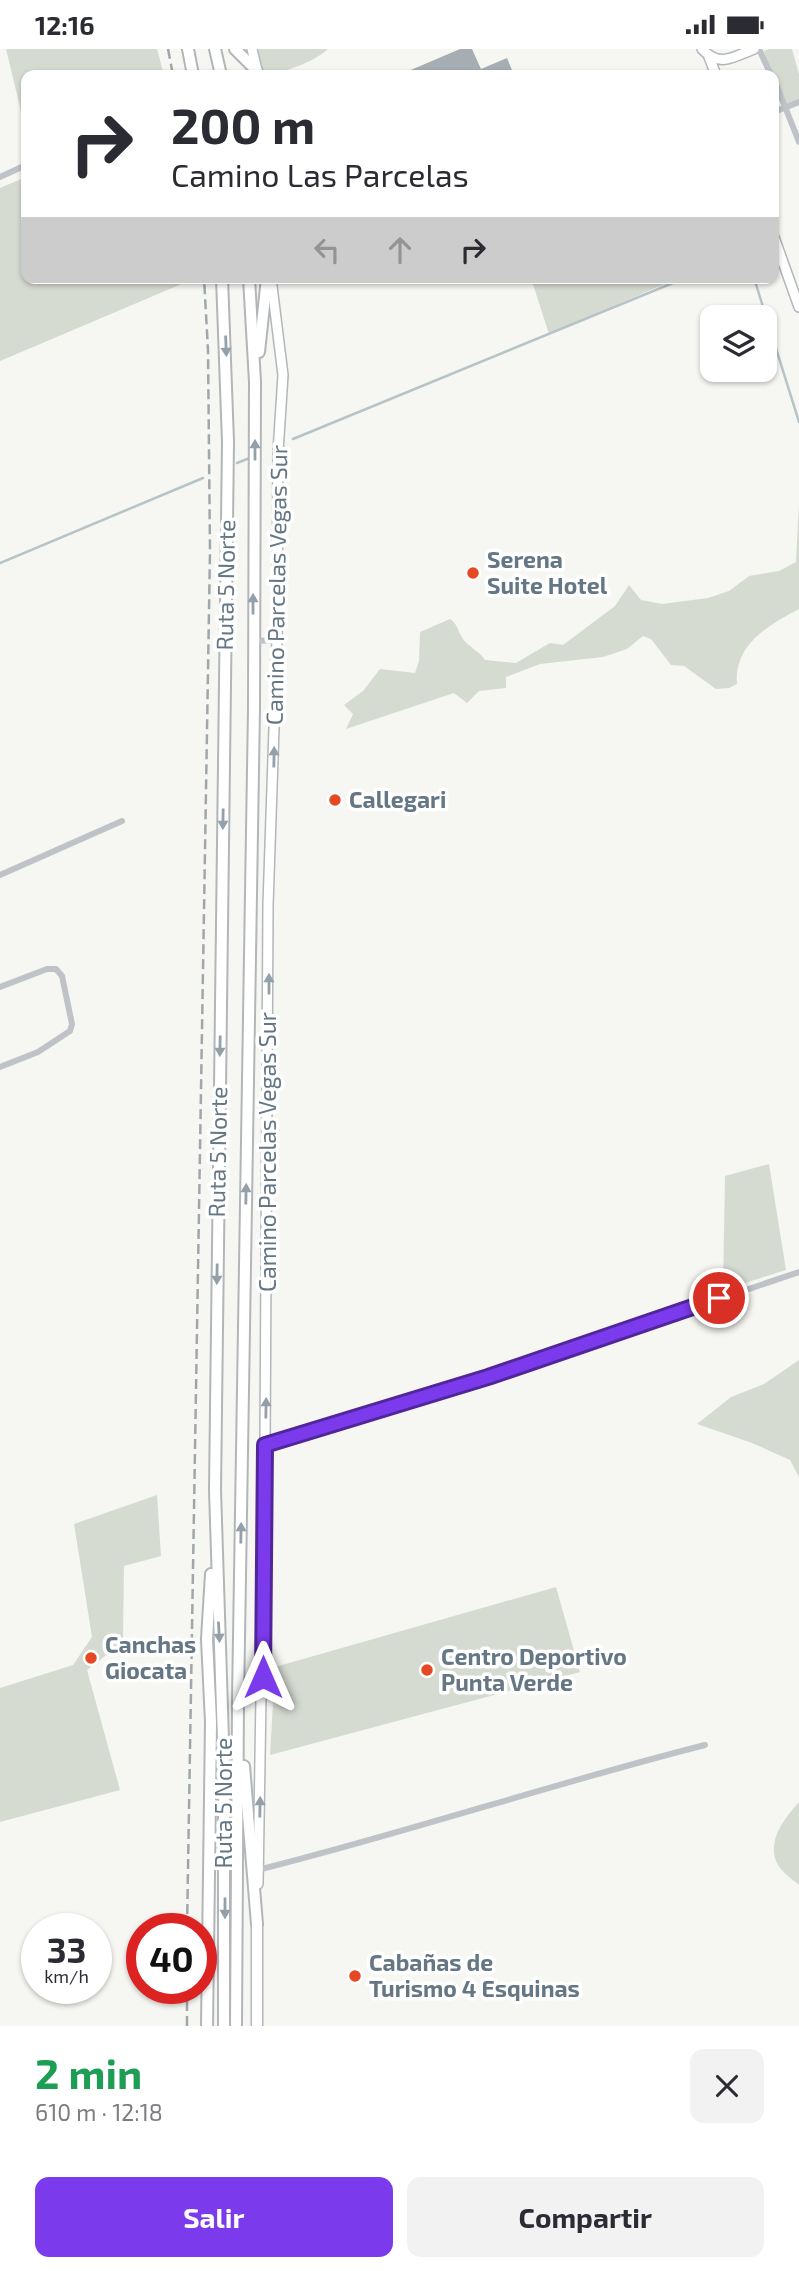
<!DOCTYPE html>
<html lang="es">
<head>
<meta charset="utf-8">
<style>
  :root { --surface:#fff; --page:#f2f2f3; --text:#2b2b33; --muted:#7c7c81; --accent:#7c3aed }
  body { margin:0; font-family:"Exo 2",sans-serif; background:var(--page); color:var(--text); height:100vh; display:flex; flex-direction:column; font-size:26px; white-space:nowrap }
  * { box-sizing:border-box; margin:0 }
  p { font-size:23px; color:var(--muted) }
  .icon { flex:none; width:38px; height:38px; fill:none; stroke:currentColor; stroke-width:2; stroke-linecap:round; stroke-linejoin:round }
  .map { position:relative; height:1977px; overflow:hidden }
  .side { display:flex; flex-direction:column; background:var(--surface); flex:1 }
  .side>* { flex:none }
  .top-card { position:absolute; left:21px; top:21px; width:758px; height:214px; border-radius:14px; box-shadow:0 2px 5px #0004; background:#fff; color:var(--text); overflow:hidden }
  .fabs { position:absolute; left:700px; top:256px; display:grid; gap:14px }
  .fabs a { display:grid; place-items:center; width:77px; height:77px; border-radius:14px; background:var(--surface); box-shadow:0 2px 5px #0004; font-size:35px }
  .speed { position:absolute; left:21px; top:1864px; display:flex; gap:14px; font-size:35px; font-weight:700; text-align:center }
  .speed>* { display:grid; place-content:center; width:91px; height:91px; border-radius:50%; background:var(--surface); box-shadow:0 2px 5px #0004; line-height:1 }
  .speed small { font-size:18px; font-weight:400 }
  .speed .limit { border:10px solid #d22; background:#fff; color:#111 }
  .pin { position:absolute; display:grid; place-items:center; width:60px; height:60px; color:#fff; margin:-30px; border:4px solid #fff; border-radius:50%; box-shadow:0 2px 7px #0007 }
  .me { position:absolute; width:77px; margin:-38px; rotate:0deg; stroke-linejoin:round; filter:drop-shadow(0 0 5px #0008) }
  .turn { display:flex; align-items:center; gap:24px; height:147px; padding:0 35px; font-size:32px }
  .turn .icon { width:91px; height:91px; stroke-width:2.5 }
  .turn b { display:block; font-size:49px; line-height:60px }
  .lanes { display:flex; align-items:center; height:66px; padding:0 35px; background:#0003; justify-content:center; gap:35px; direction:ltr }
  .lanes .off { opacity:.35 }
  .round { display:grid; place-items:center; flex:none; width:74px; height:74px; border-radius:14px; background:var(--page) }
  .head { display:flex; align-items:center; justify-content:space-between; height:119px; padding:0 35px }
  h1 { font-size:42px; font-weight:700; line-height:52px; color:#1e9e55 }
  .cta { display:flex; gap:14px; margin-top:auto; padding:14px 35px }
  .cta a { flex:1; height:80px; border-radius:14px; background:var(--accent); color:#fff; font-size:28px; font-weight:700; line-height:80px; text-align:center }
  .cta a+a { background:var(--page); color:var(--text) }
  .status { display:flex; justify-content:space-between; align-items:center; height:49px; padding:0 35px; background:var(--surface); direction:ltr }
  .status svg { height:19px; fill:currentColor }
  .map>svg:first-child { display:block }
</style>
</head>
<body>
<div class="status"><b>12:16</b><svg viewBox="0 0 49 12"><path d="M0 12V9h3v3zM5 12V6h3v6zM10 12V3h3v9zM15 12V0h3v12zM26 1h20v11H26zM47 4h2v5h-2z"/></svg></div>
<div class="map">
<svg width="799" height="1977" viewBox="0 0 799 1977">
  <rect width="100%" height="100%" fill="#f6f6f2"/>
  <g fill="#d6dbd2">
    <polygon points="6,0 157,0 164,26 26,26 26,83"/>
    <path d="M258,0H328C313,14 284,23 264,26Z"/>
    <path d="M769,0H792L799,25V52L790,56L786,54C780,35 769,21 764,2Z"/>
    <polygon points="26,128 26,229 191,231 0,312 0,139"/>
    <polygon points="531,229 678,229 549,285"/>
    <path d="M799,454V560C769,576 734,595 737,635L729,639L716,640L684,617L671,616L651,590L643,587L627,600L603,608L540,615L506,628V639L479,642L467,654L454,644L346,680L353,665L344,656L363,642L380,620L415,624L419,612L420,583L450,570C458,575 458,583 463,590C469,598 479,602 485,611L516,614L550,594L563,596L615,557L629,536L641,551L662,555L708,549L729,542L749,527L779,522L796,513Z"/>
    <polygon points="769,1115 786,1221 723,1241 725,1127"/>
    <polygon points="799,1311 799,1428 790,1411 752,1394 697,1375 731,1348 764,1335"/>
    <polygon points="157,1446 161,1507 124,1517 123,1593 87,1621 120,1741 0,1773 0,1639 73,1616 92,1588 74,1475"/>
    <polygon points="556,1538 580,1623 270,1706 275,1618"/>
    <path d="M799,1753V1836C792,1830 779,1821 776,1812C768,1789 785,1769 799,1753Z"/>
  </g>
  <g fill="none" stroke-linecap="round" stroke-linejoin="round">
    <g stroke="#b6c3c7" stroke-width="2.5">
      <polyline points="754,229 799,373"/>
      <polyline points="293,390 685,229"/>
      <polyline points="237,414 250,409"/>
      <polyline points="0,514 203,429"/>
    </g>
  </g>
  <polygon fill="#a6aeb4" points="460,0 472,0 481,20 507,9 514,26 399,26"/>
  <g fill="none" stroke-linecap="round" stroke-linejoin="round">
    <g stroke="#b1b7bb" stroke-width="12">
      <g id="secondary">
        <polyline points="252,0 257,21"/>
        <path d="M702,0C720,19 733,8 754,0"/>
        <polyline points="709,8 716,26"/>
        <polyline points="774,188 799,258"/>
        <polyline points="258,1835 265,1397 268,856 277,591 278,403 283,326 271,229"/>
      </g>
    </g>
    <g stroke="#b2b7bb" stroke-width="13">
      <polyline id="primary" points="257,1977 257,1875"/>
    </g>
    <g stroke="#b2b6b9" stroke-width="14">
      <g id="highway">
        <polyline points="188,0 193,26"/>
        <polyline points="215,0 221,26"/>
        <polyline points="235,0 257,22"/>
        <polyline points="222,229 228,393 215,1441 224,1722 224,1977"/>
        <polyline points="259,303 267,229"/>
        <polyline points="244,1717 257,1875"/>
        <polyline points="207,1977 211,1673 207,1590 211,1525"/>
        <polyline points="236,1977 238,1651 254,659 255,333 249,229"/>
      </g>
    </g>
    <g stroke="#bfc3c7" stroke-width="6">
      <polyline points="759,0 771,26"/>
      <polyline points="774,30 799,93"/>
      <polyline points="774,63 799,53"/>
      <polyline points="0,128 26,116"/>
      <polyline points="253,592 277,591"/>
      <polyline points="0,826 122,772"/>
      <polyline points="0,938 47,920 56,920 62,927 72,975 70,982 38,1003 0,1018"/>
      <polyline points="265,1397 488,1328 799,1223"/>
      <path d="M258,1821C409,1783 555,1734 705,1696"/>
    </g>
    <use href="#secondary" stroke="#fff" stroke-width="9"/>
    <use href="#primary" stroke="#fff" stroke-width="10"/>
    <use href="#highway" stroke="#fff" stroke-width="10"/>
    <g stroke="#a0a7ac" stroke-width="2.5" stroke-dasharray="10 5" stroke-linecap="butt">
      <polyline points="168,0 173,26"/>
      <polyline points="187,1880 210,502 208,301 204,229"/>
      <polyline points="187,1977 187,1939"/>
    </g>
  </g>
  <defs><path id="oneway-solid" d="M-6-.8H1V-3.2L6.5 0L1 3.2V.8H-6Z" transform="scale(1.75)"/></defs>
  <g fill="#93a0a9">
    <use href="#oneway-solid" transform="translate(226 297) rotate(88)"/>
    <use href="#oneway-solid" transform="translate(255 401) rotate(-90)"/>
    <use href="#oneway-solid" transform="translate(253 555) rotate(-90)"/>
    <use href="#oneway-solid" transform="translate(274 708) rotate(-89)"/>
    <use href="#oneway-solid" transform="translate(223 770) rotate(91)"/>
    <use href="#oneway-solid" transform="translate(269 935) rotate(-90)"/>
    <use href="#oneway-solid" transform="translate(220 997) rotate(91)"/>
    <use href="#oneway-solid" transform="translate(246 1145) rotate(-89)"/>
    <use href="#oneway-solid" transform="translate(217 1225) rotate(91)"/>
    <use href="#oneway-solid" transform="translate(266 1359) rotate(-89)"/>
    <use href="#oneway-solid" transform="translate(241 1484) rotate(-89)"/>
    <use href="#oneway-solid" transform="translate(219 1583) rotate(87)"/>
    <use href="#oneway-solid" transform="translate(260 1758) rotate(-89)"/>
    <use href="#oneway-solid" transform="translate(225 1859) rotate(90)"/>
  </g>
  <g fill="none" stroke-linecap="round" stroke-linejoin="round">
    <g stroke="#51269a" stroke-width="18">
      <polyline id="route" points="263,1628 265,1396 488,1328 719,1249"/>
    </g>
    <use href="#route" stroke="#7c3aed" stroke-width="12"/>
  </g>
  <g fill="#e54823" stroke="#fff" stroke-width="2.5">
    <circle cx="473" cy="524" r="7"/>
    <circle cx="335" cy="751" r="7"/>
    <circle cx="91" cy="1609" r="7"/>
    <circle cx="427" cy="1621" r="7"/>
    <circle cx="355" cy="1927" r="7"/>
  </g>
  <g text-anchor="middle" stroke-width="7" stroke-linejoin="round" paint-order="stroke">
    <g font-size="23" font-weight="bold" fill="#657784" stroke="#fff" text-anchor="start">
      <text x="487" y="519">Serena<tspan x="487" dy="26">Suite Hotel</tspan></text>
      <text x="349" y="759">Callegari</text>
      <text x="105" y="1604">Canchas<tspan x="105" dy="26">Giocata</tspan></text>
      <text x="441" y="1616">Centro Deportivo<tspan x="441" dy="26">Punta Verde</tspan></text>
      <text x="369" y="1922">Cabañas de<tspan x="369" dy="26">Turismo 4 Esquinas</tspan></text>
    </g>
    <g font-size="23" fill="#657784" stroke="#fff">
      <text transform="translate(226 536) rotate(-89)" y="8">Ruta 5 Norte</text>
      <text transform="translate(277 536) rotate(-89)" y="8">Camino Parcelas Vegas Sur</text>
      <text transform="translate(218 1103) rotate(-89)" y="8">Ruta 5 Norte</text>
      <text transform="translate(268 1103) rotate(-90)" y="8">Camino Parcelas Vegas Sur</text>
      <text transform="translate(224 1754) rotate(-90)" y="8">Ruta 5 Norte</text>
    </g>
  </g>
</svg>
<div class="fabs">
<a><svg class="icon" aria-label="layers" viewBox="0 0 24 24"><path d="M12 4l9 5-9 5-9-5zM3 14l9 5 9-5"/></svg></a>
</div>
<div class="speed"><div>33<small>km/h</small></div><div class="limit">40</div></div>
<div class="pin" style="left:719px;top:1249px;background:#d93025"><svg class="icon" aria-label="arrive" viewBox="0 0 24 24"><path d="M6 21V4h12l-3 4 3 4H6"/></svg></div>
<svg class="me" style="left:263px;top:1628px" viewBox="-20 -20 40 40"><path d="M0-17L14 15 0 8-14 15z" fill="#7c3aed" stroke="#fff" stroke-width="4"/></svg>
<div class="top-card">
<div class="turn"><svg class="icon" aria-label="right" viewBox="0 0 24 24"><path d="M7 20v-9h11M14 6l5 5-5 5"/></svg><div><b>200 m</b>Camino Las Parcelas</div></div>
<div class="lanes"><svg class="icon off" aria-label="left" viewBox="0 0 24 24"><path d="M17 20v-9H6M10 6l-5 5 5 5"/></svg><svg class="icon off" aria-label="ahead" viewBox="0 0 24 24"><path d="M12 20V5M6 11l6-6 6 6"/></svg><svg class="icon" aria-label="right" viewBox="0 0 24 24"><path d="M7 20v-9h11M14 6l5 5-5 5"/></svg></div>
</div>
</div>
<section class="side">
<div class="head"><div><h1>2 min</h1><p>610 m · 12:18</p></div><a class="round"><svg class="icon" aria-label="close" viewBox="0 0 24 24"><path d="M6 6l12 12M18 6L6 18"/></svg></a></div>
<div class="cta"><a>Salir</a><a>Compartir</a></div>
</section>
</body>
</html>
